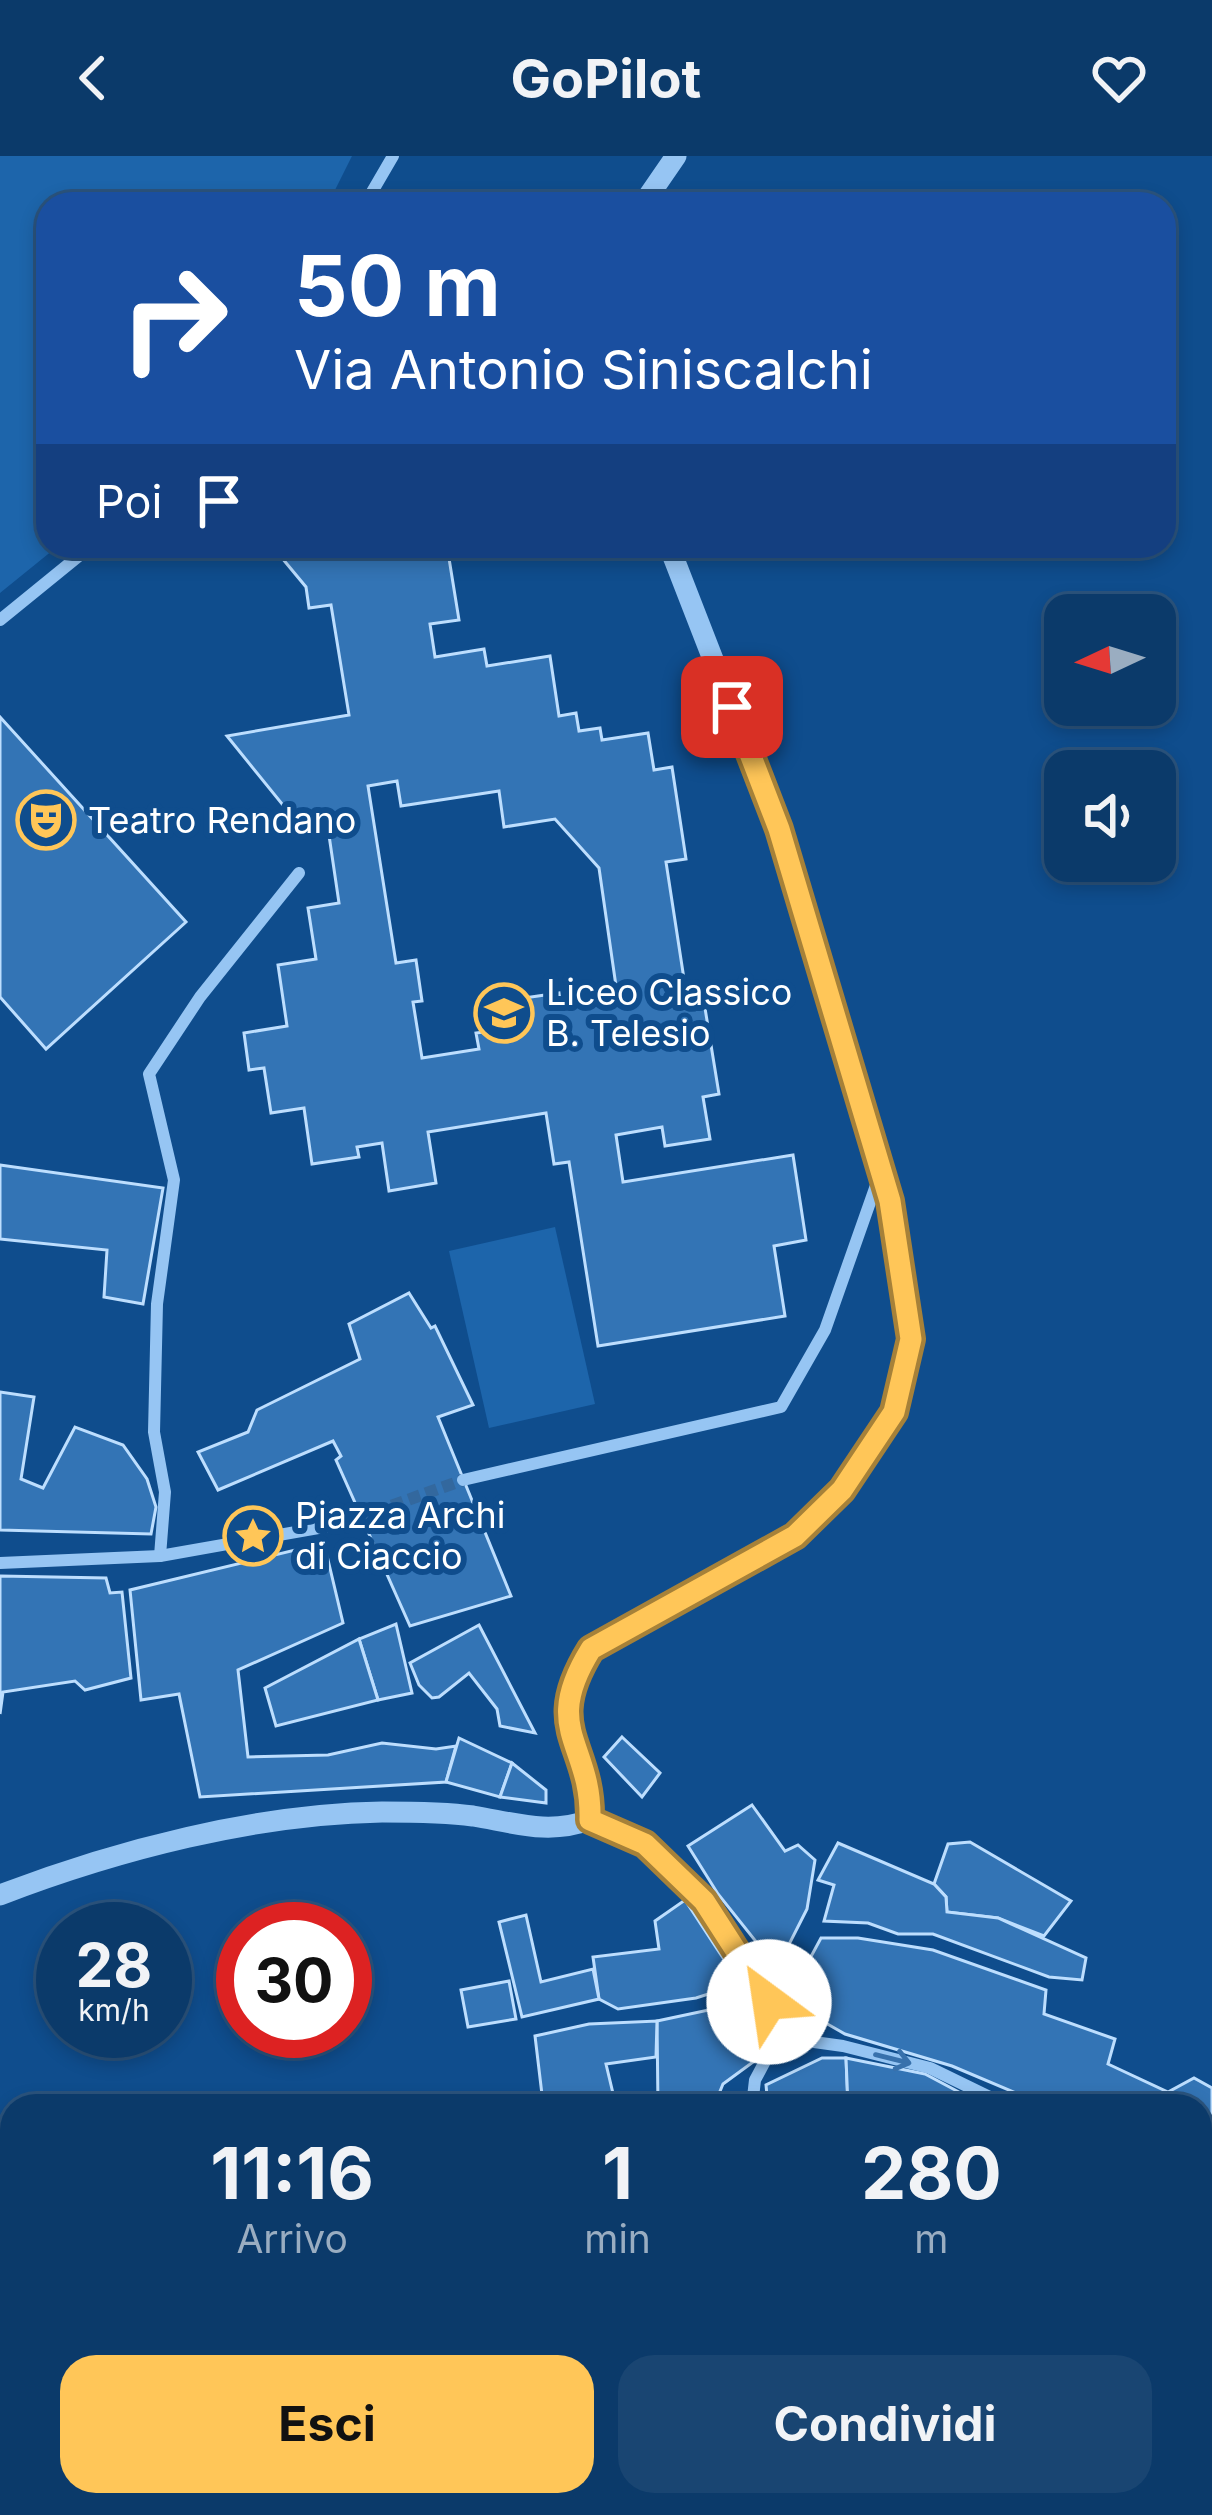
<!DOCTYPE html>
<html lang="it">
<head>
<meta charset="utf-8">
<style>
  :root { --surface:#0b3a6a; --page:#194572; --text:#f1f3f6; --muted:#9aadc1; --line:#2b547e; --accent:#ffc658 }
  body { margin:0; font-family:Inter,sans-serif; background:var(--page); color:var(--text); height:100vh; display:flex; flex-direction:column; font-size:45px; white-space:nowrap }
  * { box-sizing:border-box; margin:0 }
  p { font-size:39px; color:var(--muted) }
  .icon { flex:none; width:66px; height:66px; fill:none; stroke:currentColor; stroke-width:2; stroke-linecap:round; stroke-linejoin:round }
  .map { position:relative; flex:1; overflow:hidden }
  .sheet { position:absolute; left:0px; top:1938px; width:1212px; height:423px; display:flex; flex-direction:column; background:var(--surface); border-radius:36px 36px 0 0; box-shadow:0 6px 18px #0003,0 0 0 3px var(--line) }
  .sheet>* { flex:none }
  .banner { position:absolute; left:36px; top:36px; width:1140px; height:366px; border-radius:36px; box-shadow:0 6px 18px #0003,0 0 0 3px var(--line); background:#1a4fa0; color:#fff; overflow:hidden }
  .needle { width:78px; rotate:266deg }
  .buttons { position:absolute; left:1044px; top:438px; display:grid; gap:24px }
  .buttons a { display:grid; place-items:center; width:132px; height:132px; border-radius:24px; background:var(--surface); box-shadow:0 6px 18px #0003,0 0 0 3px var(--line); font-size:60px }
  .speed { position:absolute; left:36px; top:1746px; display:flex; gap:24px; font-size:60px; font-weight:700; text-align:center }
  .speed>* { display:grid; place-content:center; width:156px; height:156px; border-radius:50%; background:var(--surface); box-shadow:0 6px 18px #0003,0 0 0 3px var(--line); line-height:1 }
  .speed small { font-size:30px; font-weight:400 }
  .speed .limit { border:18px solid #d22; background:#fff; color:#111 }
  .pin { position:absolute; display:grid; place-items:center; width:102px; height:102px; color:#fff; margin:-51px; border-radius:24px; box-shadow:0 6px 18px #0006 }
  .me { position:absolute; width:132px; margin:-66px; rotate:329deg; stroke-linejoin:round; filter:drop-shadow(0 0 9px #0008) }
  .turn { display:flex; align-items:center; gap:42px; height:252px; padding:0 60px; font-size:54px }
  .turn .icon { width:156px; height:156px; stroke-width:2.5 }
  .turn b { display:block; font-size:84px; line-height:102px }
  .then { display:flex; align-items:center; height:114px; padding:0 60px; background:#0003; gap:24px; font-size:45px }
  .eta { display:flex; justify-content:space-evenly; align-items:center; height:204px; text-align:center }
  .eta b { font-size:72px; font-weight:700; line-height:84px }
  .action { display:flex; gap:24px; margin-top:auto; padding:24px 60px }
  .action a { flex:1; height:138px; border-radius:36px; background:var(--accent); color:#111; font-size:48px; font-weight:700; line-height:138px; text-align:center }
  .action a+a { background:var(--page); color:var(--text) }
  header { display:flex; justify-content:space-between; align-items:center; height:156px; padding:0 60px; background:var(--surface); font-size:54px; font-weight:700 }
  .map>svg:first-child { display:block }
</style>
</head>
<body>
<header><svg class="icon" aria-label="back" viewBox="0 0 24 24"><path d="M15 5l-7 7 7 7"/></svg>GoPilot<svg class="icon" aria-label="heart" viewBox="0 0 24 24"><path d="M12 20l-8-8c-3-5 5-10 8-4 3-6 11-1 8 4z"/></svg></header>
<div class="map">
<svg width="1212" height="2359" viewBox="0 0 1212 2359">
  <rect width="100%" height="100%" fill="#0f4d8d"/>
  <g fill="#1d65ab">
    <polygon points="0,0 352,0 328,48 48,48 48,390 58,390 0,437"/>
    <polygon points="555,1071 595,1248 489,1272 449,1095"/>
  </g>
  <g fill="#3374b5" stroke="#bddefe" stroke-width="3" fill-rule="evenodd">
    <path d="M272,390H447L459,464L430,468L435,501L484,493L487,510L550,500L559,560L576,557L579,575L600,572L602,584L648,577L654,614L672,611L686,703L666,706L688,849L704,846L719,938L703,941L710,983L665,990L662,971L616,979L623,1026L793,999L806,1084L774,1090L785,1160L598,1190L569,1006L554,1008L546,957L428,976L436,1027L389,1035L382,987L357,991L359,1001L312,1008L304,952L271,957L264,912L249,914L244,877L287,870L278,809L316,803L308,752L339,747L326,659L295,664L227,580L349,559L331,449L309,452L306,431ZM397,625L401,650L499,635L504,671L555,663L599,712L617,837L560,845L559,837L517,843L521,871L476,877L479,893L422,902L413,846L422,845L416,804L396,807L368,630Z"/>
    <polygon points="0,561 186,766 46,893 0,841"/>
    <polygon points="0,1009 163,1032 143,1148 104,1141 107,1094 0,1083"/>
    <polygon points="409,1137 431,1172 435,1170 473,1249 438,1261 511,1440 410,1470 336,1304 341,1300 333,1285 218,1334 198,1296 248,1276 257,1254 360,1203 349,1168"/>
    <polygon points="0,1236 34,1241 21,1323 43,1332 75,1271 123,1289 147,1323 156,1351 151,1378 0,1374"/>
    <polygon points="324,1387 343,1467 238,1514 248,1601 328,1599 382,1587 436,1593 456,1590 446,1626 200,1641 179,1538 141,1544 130,1434"/>
    <polygon points="0,1420 106,1422 110,1437 122,1436 131,1522 85,1534 75,1525 3,1536 0,1558"/>
    <polygon points="396,1468 412,1537 378,1544 359,1483"/>
    <polygon points="479,1469 535,1577 500,1570 497,1553 469,1517 439,1541 432,1542 419,1529 410,1507"/>
    <polygon points="359,1483 378,1544 276,1570 265,1532"/>
    <polygon points="622,1581 660,1617 642,1641 604,1601"/>
    <polygon points="459,1582 512,1607 500,1641 446,1626"/>
    <polygon points="512,1607 546,1634 546,1647 500,1641"/>
    <polygon points="752,1649 785,1695 798,1689 815,1704 807,1753 777,1812 718,1738 688,1690"/>
    <polygon points="970,1686 1071,1745 1044,1780 998,1762 947,1756 946,1741 934,1728 948,1688"/>
    <polygon points="838,1687 934,1728 946,1741 947,1756 998,1762 1086,1802 1082,1824 1049,1821 933,1778 898,1778 868,1767 824,1765 834,1729 818,1724"/>
    <polygon points="685,1744 740,1828 696,1842 618,1853 599,1843 593,1801 659,1793 655,1765"/>
    <polygon points="526,1759 541,1826 593,1813 599,1843 522,1861 499,1766"/>
    <polygon points="821,1782 858,1782 933,1794 1046,1834 1044,1858 1115,1883 1108,1908 1168,1936 1194,1922 1212,1932 1212,1988 1200,1991 1200,1950 1047,1950 952,1910 845,1878 787,1845"/>
    <polygon points="509,1825 516,1863 468,1871 461,1834"/>
    <polygon points="746,1846 753,1906 723,1928 714,1950 658,1950 657,1865"/>
    <polygon points="657,1865 656,1901 606,1908 616,1950 543,1947 535,1880 589,1868"/>
    <polygon points="822,1902 846,1902 848,1950 768,1950 766,1929"/>
    <polygon points="846,1902 925,1918 985,1950 848,1950"/>
    <polygon points="1200,2022 1212,2023 1212,2074 1200,2073"/>
    <polygon points="154,2349 214,2349 215,2352 211,2359 155,2359"/>
    <polygon points="684,2349 741,2349 739,2359 682,2359"/>
  </g>
  <g fill="none" stroke-linecap="round" stroke-linejoin="round">
    <polyline stroke="#33689e" stroke-width="12" stroke-dasharray="12 6" stroke-linecap="butt" points="341,1368 463,1324"/>
    <g stroke="#96c5f3" stroke-width="12">
      <polyline points="365,48 393,0"/>
      <polyline points="0,464 91,390"/>
      <polyline points="463,1324 781,1251 825,1174 880,1018"/>
      <polyline points="160,1400 165,1336 154,1276 157,1148 174,1024 149,918 200,841 299,717"/>
      <polyline points="0,1407 160,1400 341,1368"/>
      <path d="M589,1664C606,1671 625,1677 641,1686C697,1716 762,1821 778,1881"/>
      <polyline points="778,1881 843,1890 930,1912 1008,1950"/>
      <polyline points="752,1950 755,1924 778,1881"/>
      <polyline points="1200,2011 1212,2011"/>
      <polyline points="0,2308 12,2303"/>
      <polyline points="532,2349 537,2359"/>
      <polyline points="654,2359 656,2349"/>
    </g>
    <g stroke="#96c5f3" stroke-width="21">
      <polyline points="643,48 676,0"/>
      <path d="M0,1739C117,1694 256,1658 382,1656C411,1656 444,1656 473,1660C515,1667 549,1679 589,1664C592,1586 540,1575 591,1493L795,1380L842,1334L894,1256L911,1183L890,1045L779,673L669,390"/>
    </g>
  </g>
  <defs><path id="oneway-shaft" d="M-6 0H5M1.5-3L5.5 0L1.5 3" fill="none" stroke-width="1.6" stroke-linecap="round" stroke-linejoin="round" transform="scale(3)"/></defs>
  <use stroke="#3871ac" href="#oneway-shaft" transform="translate(893 1903) rotate(14)"/>
  <g fill="none" stroke-linecap="round" stroke-linejoin="round">
    <g stroke="#a68139" stroke-width="30">
      <path id="route" d="M732,551L779,673L890,1045L911,1183L894,1256L842,1334L795,1380L591,1493C540,1575 592,1586 590,1664L645,1688L704,1745L769,1846"/>
    </g>
    <use href="#route" stroke="#ffc658" stroke-width="21"/>
  </g>
  <defs>
    <g id="theatre-ring" transform="scale(3)"><circle r="9.5" fill="#0f4d8d" stroke="#ffc658" stroke-width="1.5"/><path d="M-5-5.5Q0-4 5-5.5V0Q5 5 0 6Q-5 5-5 0ZM-3.3-2.5H-1v1.5H-3.3ZM1-2.5H3.3v1.5H1ZM-2.8 1Q0 5.5 2.8 1Z" fill="#ffc658"/></g>
    <g id="school-ring" transform="scale(3)"><circle r="9.5" fill="#0f4d8d" stroke="#ffc658" stroke-width="1.5"/><path d="M0-5L7-2L0 1L-7-2ZM-4 1L0 2.5L4 1V4Q0 6-4 4Z" fill="#ffc658"/></g>
    <g id="sight-ring" transform="scale(3)"><circle r="9.5" fill="#0f4d8d" stroke="#ffc658" stroke-width="1.5"/><path d="M0-6L1.8-2.2L6-1.7L2.9 1.2L3.7 5.4L0 3.3L-3.7 5.4L-2.9 1.2L-6-1.7L-1.8-2.2Z" fill="#ffc658"/></g>
  </defs>
  <g fill-rule="evenodd">
    <use href="#theatre-ring" x="46" y="664"/>
    <use href="#school-ring" x="504" y="857"/>
    <use href="#sight-ring" x="253" y="1380"/>
  </g>
  <g text-anchor="middle" stroke-width="12" stroke-linejoin="round" paint-order="stroke">
    <g font-size="36" fill="#fff" stroke="#0f4d8d" text-anchor="start">
      <text x="88" y="677">Teatro Rendano</text>
      <text x="546" y="849">Liceo Classico<tspan x="546" dy="41">B. Telesio</tspan></text>
      <text x="295" y="1372">Piazza Archi<tspan x="295" dy="41">di Ciaccio</tspan></text>
    </g>
  </g>
</svg>
<div class="buttons">
<a><svg class="needle" viewBox="-14 -14 28 28"><path d="M0-13l5 13h-10z" fill="#e53935"/><path d="M0 13l5-13h-10z" fill="#9aadc1"/></svg></a>
<a><svg class="icon" aria-label="sound" viewBox="0 0 24 24"><path d="M4 9h4l5-4v14l-5-4H4zM17 9q2 3 0 6"/></svg></a>
</div>
<div class="speed"><div>28<small>km/h</small></div><div class="limit">30</div></div>
<div class="pin" style="left:732px;top:551px;background:#d93025"><svg class="icon" aria-label="arrive" viewBox="0 0 24 24"><path d="M6 21V4h12l-3 4 3 4H6"/></svg></div>
<svg class="me" style="left:769px;top:1846px" viewBox="-20 -20 40 40"><circle r="19" fill="#fff"/><path d="M0-13L10 11 0 6-10 11z" fill="#ffc658"/></svg>
<div class="banner">
<div class="turn"><svg class="icon" aria-label="right" viewBox="0 0 24 24"><path d="M7 20v-9h11M14 6l5 5-5 5"/></svg><div><b>50 m</b>Via Antonio Siniscalchi</div></div>
<div class="then">Poi<svg class="icon" aria-label="arrive" viewBox="0 0 24 24"><path d="M6 21V4h12l-3 4 3 4H6"/></svg></div>
</div>
<section class="sheet">
<div class="eta">
<div><b>11:16</b><p>Arrivo</p></div>
<div><b>1</b><p>min</p></div>
<div><b>280</b><p>m</p></div>
</div>
<div class="action"><a>Esci</a><a>Condividi</a></div>
</section>
</div>
</body>
</html>
